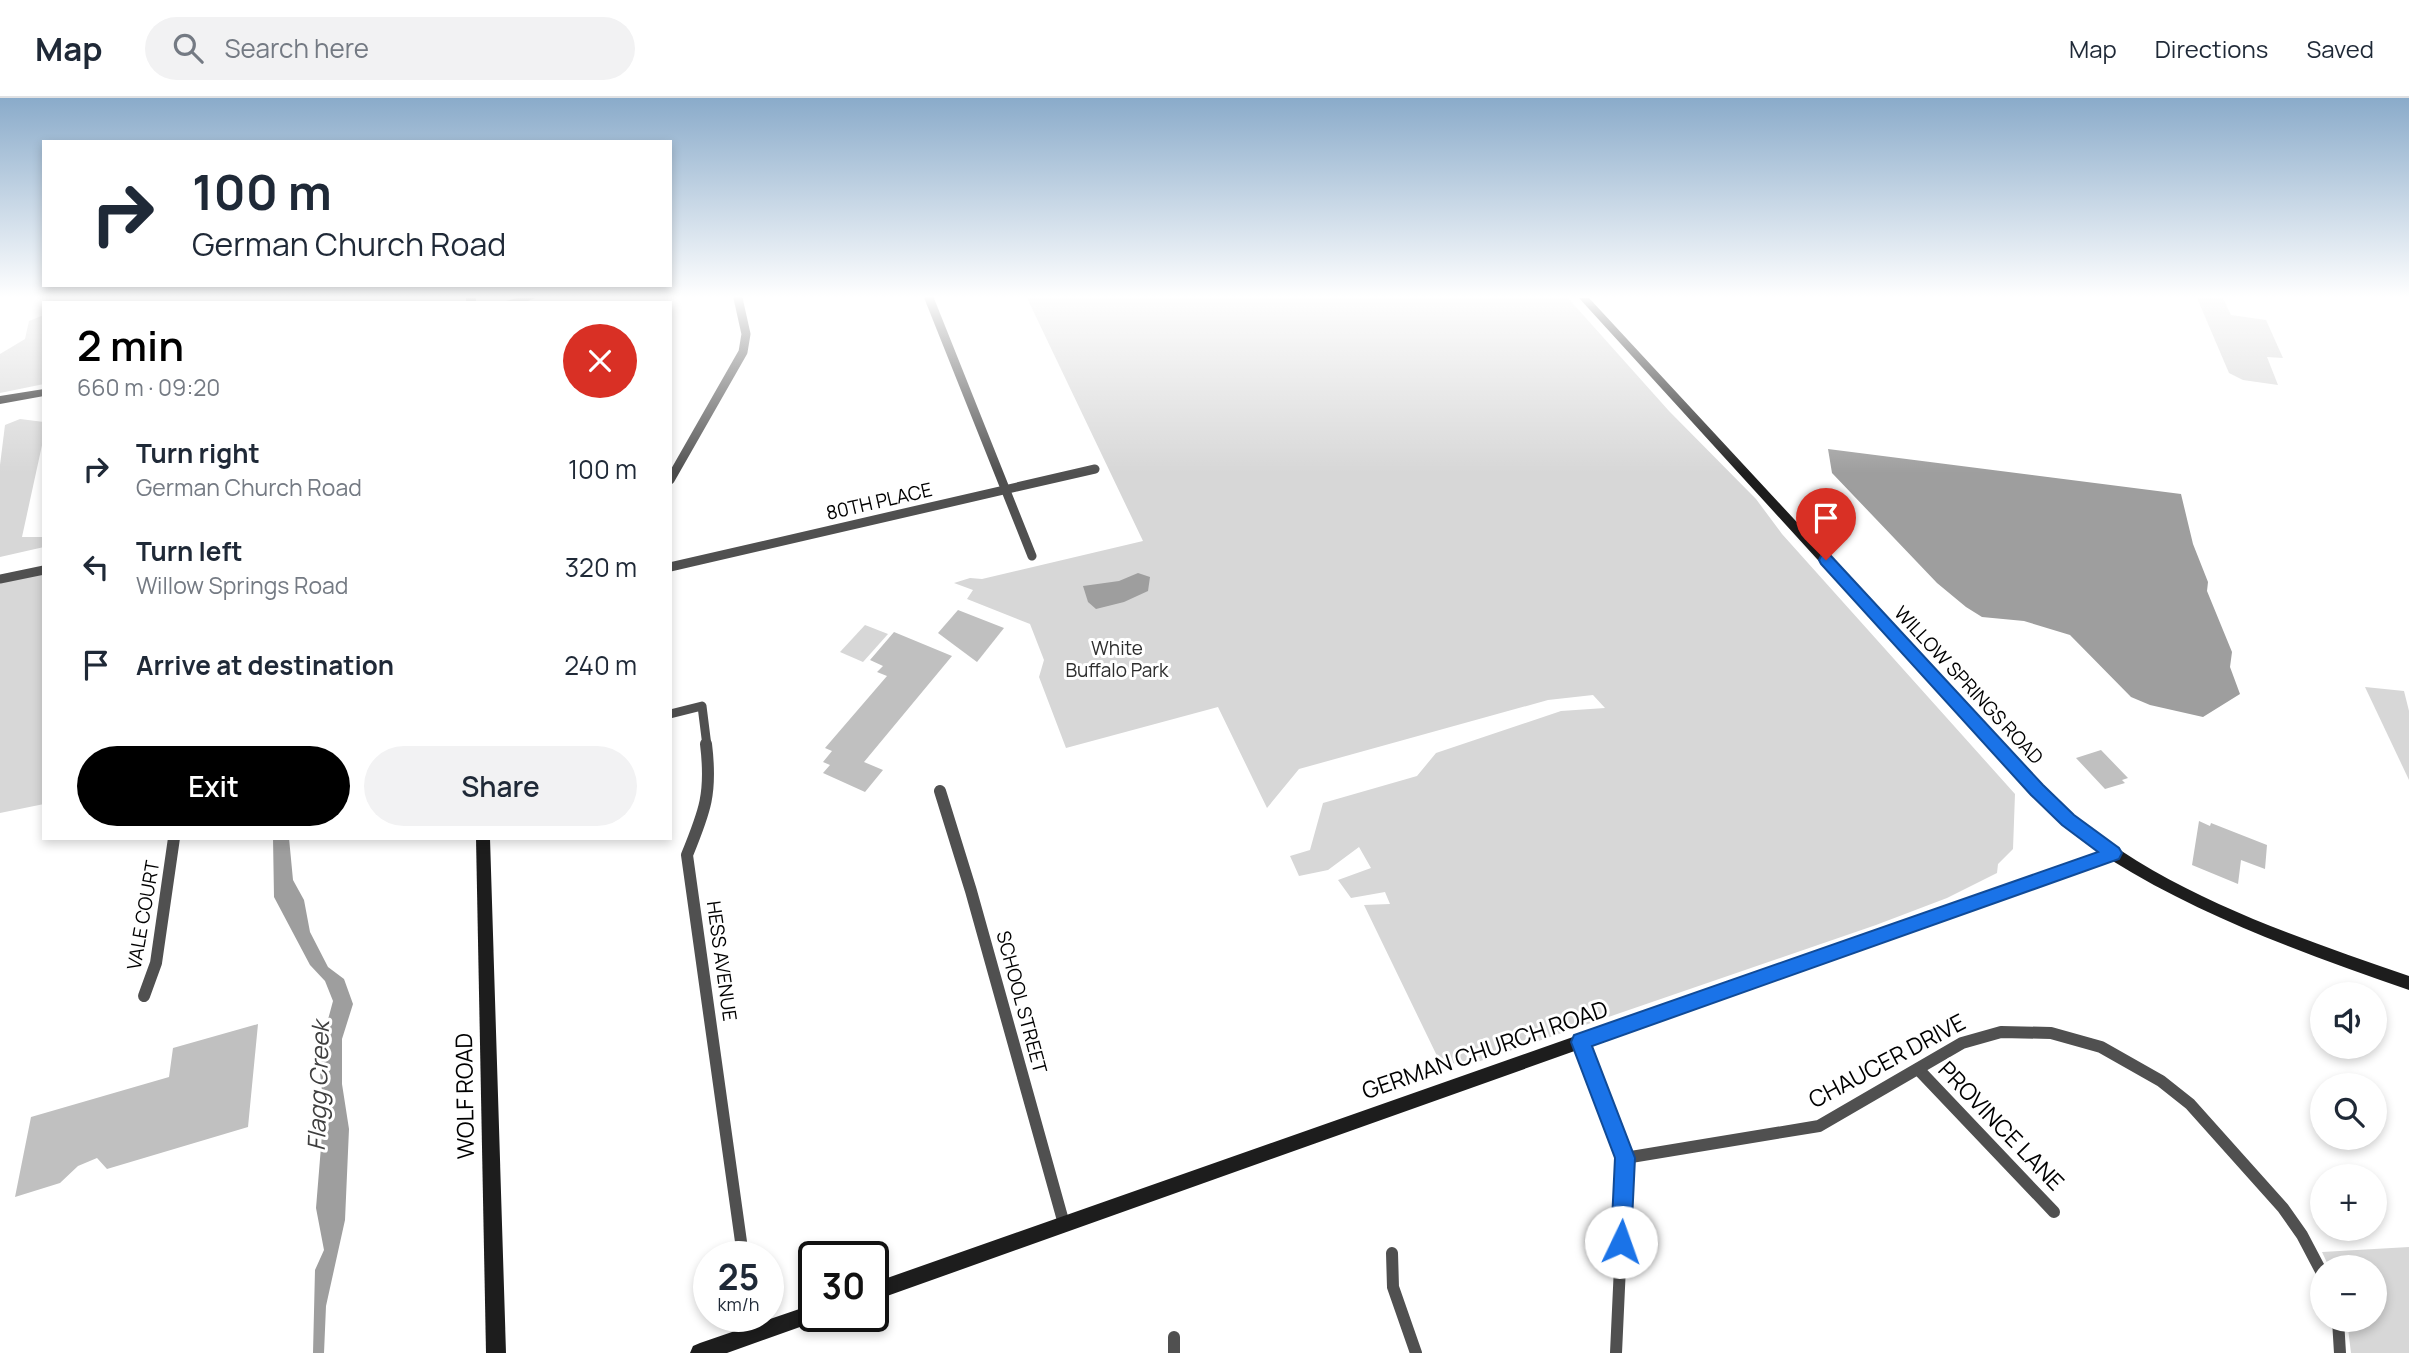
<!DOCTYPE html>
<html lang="en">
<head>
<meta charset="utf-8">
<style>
  :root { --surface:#fff; --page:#f2f2f3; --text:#1f2937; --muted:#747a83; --line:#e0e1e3; --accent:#000 }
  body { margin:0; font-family:Manrope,sans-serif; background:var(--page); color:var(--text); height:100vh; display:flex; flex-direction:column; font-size:26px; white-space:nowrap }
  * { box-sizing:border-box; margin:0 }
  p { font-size:23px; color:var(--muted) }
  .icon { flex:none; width:38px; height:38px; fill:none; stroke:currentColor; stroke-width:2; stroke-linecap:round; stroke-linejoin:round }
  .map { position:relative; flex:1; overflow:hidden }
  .drawer { position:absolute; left:42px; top:203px; width:630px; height:539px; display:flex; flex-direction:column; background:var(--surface); border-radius:0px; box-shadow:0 4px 10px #0003 }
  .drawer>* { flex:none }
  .guide { position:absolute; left:42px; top:42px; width:630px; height:147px; border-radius:0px; box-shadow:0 4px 10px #0003; background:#fff; color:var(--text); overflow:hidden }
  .fabs { position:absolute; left:2310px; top:884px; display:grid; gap:14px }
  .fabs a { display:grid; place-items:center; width:77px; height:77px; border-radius:50%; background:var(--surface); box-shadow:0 4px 10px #0003; font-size:35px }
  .speed { position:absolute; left:693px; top:1143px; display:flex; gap:14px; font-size:35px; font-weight:700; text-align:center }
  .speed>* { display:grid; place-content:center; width:91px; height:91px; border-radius:50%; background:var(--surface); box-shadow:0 4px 10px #0003; line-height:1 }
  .speed small { font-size:18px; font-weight:400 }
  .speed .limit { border:4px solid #111; border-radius:10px; background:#fff; color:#111 }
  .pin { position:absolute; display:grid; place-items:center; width:60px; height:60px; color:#fff; margin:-72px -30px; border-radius:50% 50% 50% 0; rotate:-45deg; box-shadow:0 0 7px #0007 }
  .pin .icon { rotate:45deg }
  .me { position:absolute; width:77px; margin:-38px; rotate:3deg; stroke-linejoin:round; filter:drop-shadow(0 0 5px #0008) }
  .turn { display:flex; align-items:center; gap:24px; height:147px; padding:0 35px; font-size:32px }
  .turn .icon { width:91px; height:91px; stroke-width:2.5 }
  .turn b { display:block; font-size:49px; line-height:60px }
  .round { display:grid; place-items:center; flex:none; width:74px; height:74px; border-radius:37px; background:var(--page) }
  .headline { display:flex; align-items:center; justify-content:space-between; height:119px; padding:0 35px }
  h1 { font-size:42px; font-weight:600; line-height:52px; color:var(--accent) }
  .button { display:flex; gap:14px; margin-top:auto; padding:14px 35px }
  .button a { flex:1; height:80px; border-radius:42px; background:var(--accent); color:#fff; font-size:28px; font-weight:600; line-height:80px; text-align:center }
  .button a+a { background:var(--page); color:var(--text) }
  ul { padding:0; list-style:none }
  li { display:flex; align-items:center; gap:21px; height:98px; padding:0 35px }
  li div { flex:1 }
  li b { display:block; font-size:26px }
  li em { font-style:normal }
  header { display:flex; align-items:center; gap:42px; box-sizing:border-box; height:98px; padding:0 35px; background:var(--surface); border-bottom:2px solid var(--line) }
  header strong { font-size:33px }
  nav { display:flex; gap:38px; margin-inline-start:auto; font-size:24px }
  .search { width:490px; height:63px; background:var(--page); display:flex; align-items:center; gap:18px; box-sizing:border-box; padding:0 24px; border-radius:38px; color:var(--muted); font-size:26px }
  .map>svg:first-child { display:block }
</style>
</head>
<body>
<header>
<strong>Map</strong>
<div class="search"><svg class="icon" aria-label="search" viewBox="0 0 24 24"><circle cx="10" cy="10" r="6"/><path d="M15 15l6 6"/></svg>Search here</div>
<nav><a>Map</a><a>Directions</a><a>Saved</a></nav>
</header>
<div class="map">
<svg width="2409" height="1255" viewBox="0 0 2409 1255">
  <rect width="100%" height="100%" fill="#fff"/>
  <g fill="#d7d7d7">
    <polygon points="1027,200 1568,200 1669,313 1756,401 1782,436 2015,696 2013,751 1998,766 1997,775 1947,800 1876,827 1466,968 1439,962 1364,807 1390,806 1385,794 1351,800 1338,782 1371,770 1359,749 1328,772 1299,778 1290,758 1310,752 1323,705 1417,678 1436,655 1561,613 1605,610 1593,597 1548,602 1299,671 1267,710 1218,609 1066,650 1039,579 1044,562 1030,526 967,501 973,492 954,485 970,480 982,481 1143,443"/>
    <polygon points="2197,200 2223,200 2231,217 2266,222 2283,260 2267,259 2278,287 2243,282 2229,275"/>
    <polygon points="44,217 44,286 0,295 0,256 25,241 29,223"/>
    <polygon points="20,321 44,324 44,338 22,439 44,439 44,449 0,459 0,367 5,327"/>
    <polygon points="44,476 44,706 0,715 0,485"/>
    <polygon points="865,527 888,536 863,564 840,554"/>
    <polygon points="2365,589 2404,593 2409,613 2409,682"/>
    <polygon points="2409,1149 2409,1255 2351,1255 2347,1222 2375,1222 2375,1169 2329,1169 2322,1154"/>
  </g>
  <g fill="#9e9e9e">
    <polygon points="1828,351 2181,396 2193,446 2208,484 2207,493 2232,554 2230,569 2240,596 2203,619 2150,607 2131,599 2070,537 2024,523 1982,519 1966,509 1937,485 1832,375"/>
    <polygon points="1138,475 1150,479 1148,493 1124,504 1096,511 1088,504 1083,488 1119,483"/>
    <polygon points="273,740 289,740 293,782 304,802 310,834 328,869 344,881 353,906 342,941 342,986 349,1031 345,1122 326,1208 324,1255 313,1255 315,1172 324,1152 316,1110 324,1012 320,975 326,929 333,903 325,883 310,867 274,799"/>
  </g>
  <g fill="#c0c0c0">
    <polygon points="958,512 1004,530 977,564 938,535"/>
    <polygon points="894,534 952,558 864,664 883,672 865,694 823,675 830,667 823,664 832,653 825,650 887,578 877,574 883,568 870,562"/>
    <polygon points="2101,652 2128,680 2122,682 2125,685 2105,691 2076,660"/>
    <polygon points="2199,723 2210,728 2211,725 2267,747 2265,771 2241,762 2238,786 2192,767"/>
    <polygon points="258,926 248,1029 107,1071 97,1060 78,1068 60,1085 15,1099 31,1019 169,979 173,950"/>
  </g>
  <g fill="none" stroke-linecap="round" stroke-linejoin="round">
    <g stroke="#505050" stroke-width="9">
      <polyline points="929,200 1032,458"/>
      <polyline points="670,382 743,254 746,236 738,200"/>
      <polyline points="670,469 1095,371"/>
      <polyline points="0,481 44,472"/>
      <polyline points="670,616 702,608 707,648"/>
    </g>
    <g stroke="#505050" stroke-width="12">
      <path d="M706,646C712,695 705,713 687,757L743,1158"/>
      <polyline points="940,693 971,793 1064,1126"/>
      <polyline points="144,898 156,865 174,740"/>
      <polyline points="1581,944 1625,1060 1616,1255"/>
      <polyline points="1918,971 2054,1114"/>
      <polyline points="1625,1060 1819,1028 1962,945 2001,934 2051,935 2101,949 2161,983 2190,1006 2283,1110 2302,1137 2322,1175"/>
      <polyline points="1392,1155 1393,1189 1416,1255"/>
      <polyline points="752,1218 754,1236"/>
      <polyline points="2338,1222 2340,1255"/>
      <polyline points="1174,1239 1174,1255"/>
    </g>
    <g fill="#1d1d1d" fill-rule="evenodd">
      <rect x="466" y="200" width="10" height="5"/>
      <polygon points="517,200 536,200 522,205 499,205"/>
      <path d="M1579,200H1589L2036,682C2134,786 2277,832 2409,878V892C2306,856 2204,820 2111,762L873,1203V1185L2099,754L2064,727L2033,698Z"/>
      <polygon points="44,291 44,298 0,306 0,298"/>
      <polygon points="476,740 490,740 506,1255 486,1255"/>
      <polygon points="814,1206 814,1218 822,1218 821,1222 814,1224 727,1255 690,1255 693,1248 700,1245"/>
    </g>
  </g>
  <linearGradient id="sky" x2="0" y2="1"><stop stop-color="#8aabca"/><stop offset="0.53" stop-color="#fff"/><stop offset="1" stop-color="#fff" stop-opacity="0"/></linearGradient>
  <rect width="2409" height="375" fill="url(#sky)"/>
  <polygon fill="#1a73e8" stroke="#114b97" stroke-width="2" points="1826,457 1831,458 2043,687 2074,717 2119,750 2122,755 2119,761 1592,948 1635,1060 1631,1144 1628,1151 1621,1154 1614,1151 1611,1144 1615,1060 1571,944 1574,937 2098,754 2062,727 2031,697 1821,466 1819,462 1821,458"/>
  <g text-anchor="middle" stroke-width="6" stroke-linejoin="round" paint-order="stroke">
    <g font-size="19" fill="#000" stroke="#fff">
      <text transform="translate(879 403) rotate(-13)" y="7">80TH PLACE</text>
      <text transform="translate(1969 587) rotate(47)" y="7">WILLOW SPRINGS ROAD</text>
      <text transform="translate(143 817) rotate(-80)" y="7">VALE COURT</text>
      <text transform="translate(722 863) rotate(82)" y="7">HESS AVENUE</text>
      <text transform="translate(1022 904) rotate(75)" y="7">SCHOOL STREET</text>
    </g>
    <g font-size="19" fill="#2e2e2e" stroke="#fff">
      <text x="1117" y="557">White<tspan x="1117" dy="22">Buffalo Park</tspan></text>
    </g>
    <g font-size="23" fill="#000" stroke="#fff">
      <text transform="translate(1485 952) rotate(-19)" y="8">GERMAN CHURCH ROAD</text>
      <text transform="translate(1887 963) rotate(-28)" y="8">CHAUCER DRIVE</text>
      <text transform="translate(465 998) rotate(-91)" y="8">WOLF ROAD</text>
      <text transform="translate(2001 1028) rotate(46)" y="8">PROVINCE LANE</text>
    </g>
    <g font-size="24" font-style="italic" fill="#3f3f3f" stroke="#fff">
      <text transform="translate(319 988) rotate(-88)" y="8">Flagg Creek</text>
    </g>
  </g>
</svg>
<div class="fabs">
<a><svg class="icon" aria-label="sound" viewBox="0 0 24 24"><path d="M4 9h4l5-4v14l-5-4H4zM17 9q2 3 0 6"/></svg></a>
<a><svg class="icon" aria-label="search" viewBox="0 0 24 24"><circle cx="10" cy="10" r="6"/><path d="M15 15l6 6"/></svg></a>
<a>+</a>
<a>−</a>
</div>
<div class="speed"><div>25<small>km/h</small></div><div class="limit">30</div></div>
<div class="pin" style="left:1826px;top:462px;background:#d93025"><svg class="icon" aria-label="arrive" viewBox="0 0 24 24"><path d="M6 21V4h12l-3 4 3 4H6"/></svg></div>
<svg class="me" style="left:1621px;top:1144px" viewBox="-20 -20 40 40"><circle r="19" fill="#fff"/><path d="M0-13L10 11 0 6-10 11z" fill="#1a73e8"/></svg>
<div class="guide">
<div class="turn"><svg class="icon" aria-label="right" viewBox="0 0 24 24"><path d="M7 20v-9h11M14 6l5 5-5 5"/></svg><div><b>100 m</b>German Church Road</div></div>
</div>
<section class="drawer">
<div class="headline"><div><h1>2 min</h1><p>660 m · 09:20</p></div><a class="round" style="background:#d93025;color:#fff"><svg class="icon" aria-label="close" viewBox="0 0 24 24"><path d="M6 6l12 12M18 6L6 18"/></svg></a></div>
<ul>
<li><svg class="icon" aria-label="right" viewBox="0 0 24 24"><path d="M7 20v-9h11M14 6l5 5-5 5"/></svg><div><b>Turn right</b><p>German Church Road</p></div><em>100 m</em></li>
<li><svg class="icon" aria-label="left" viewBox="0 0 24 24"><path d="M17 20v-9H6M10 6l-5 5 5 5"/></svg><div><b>Turn left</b><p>Willow Springs Road</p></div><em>320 m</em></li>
<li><svg class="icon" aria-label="arrive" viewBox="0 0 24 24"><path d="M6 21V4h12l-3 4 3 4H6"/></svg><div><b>Arrive at destination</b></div><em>240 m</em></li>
</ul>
<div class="button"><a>Exit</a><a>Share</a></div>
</section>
</div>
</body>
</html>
